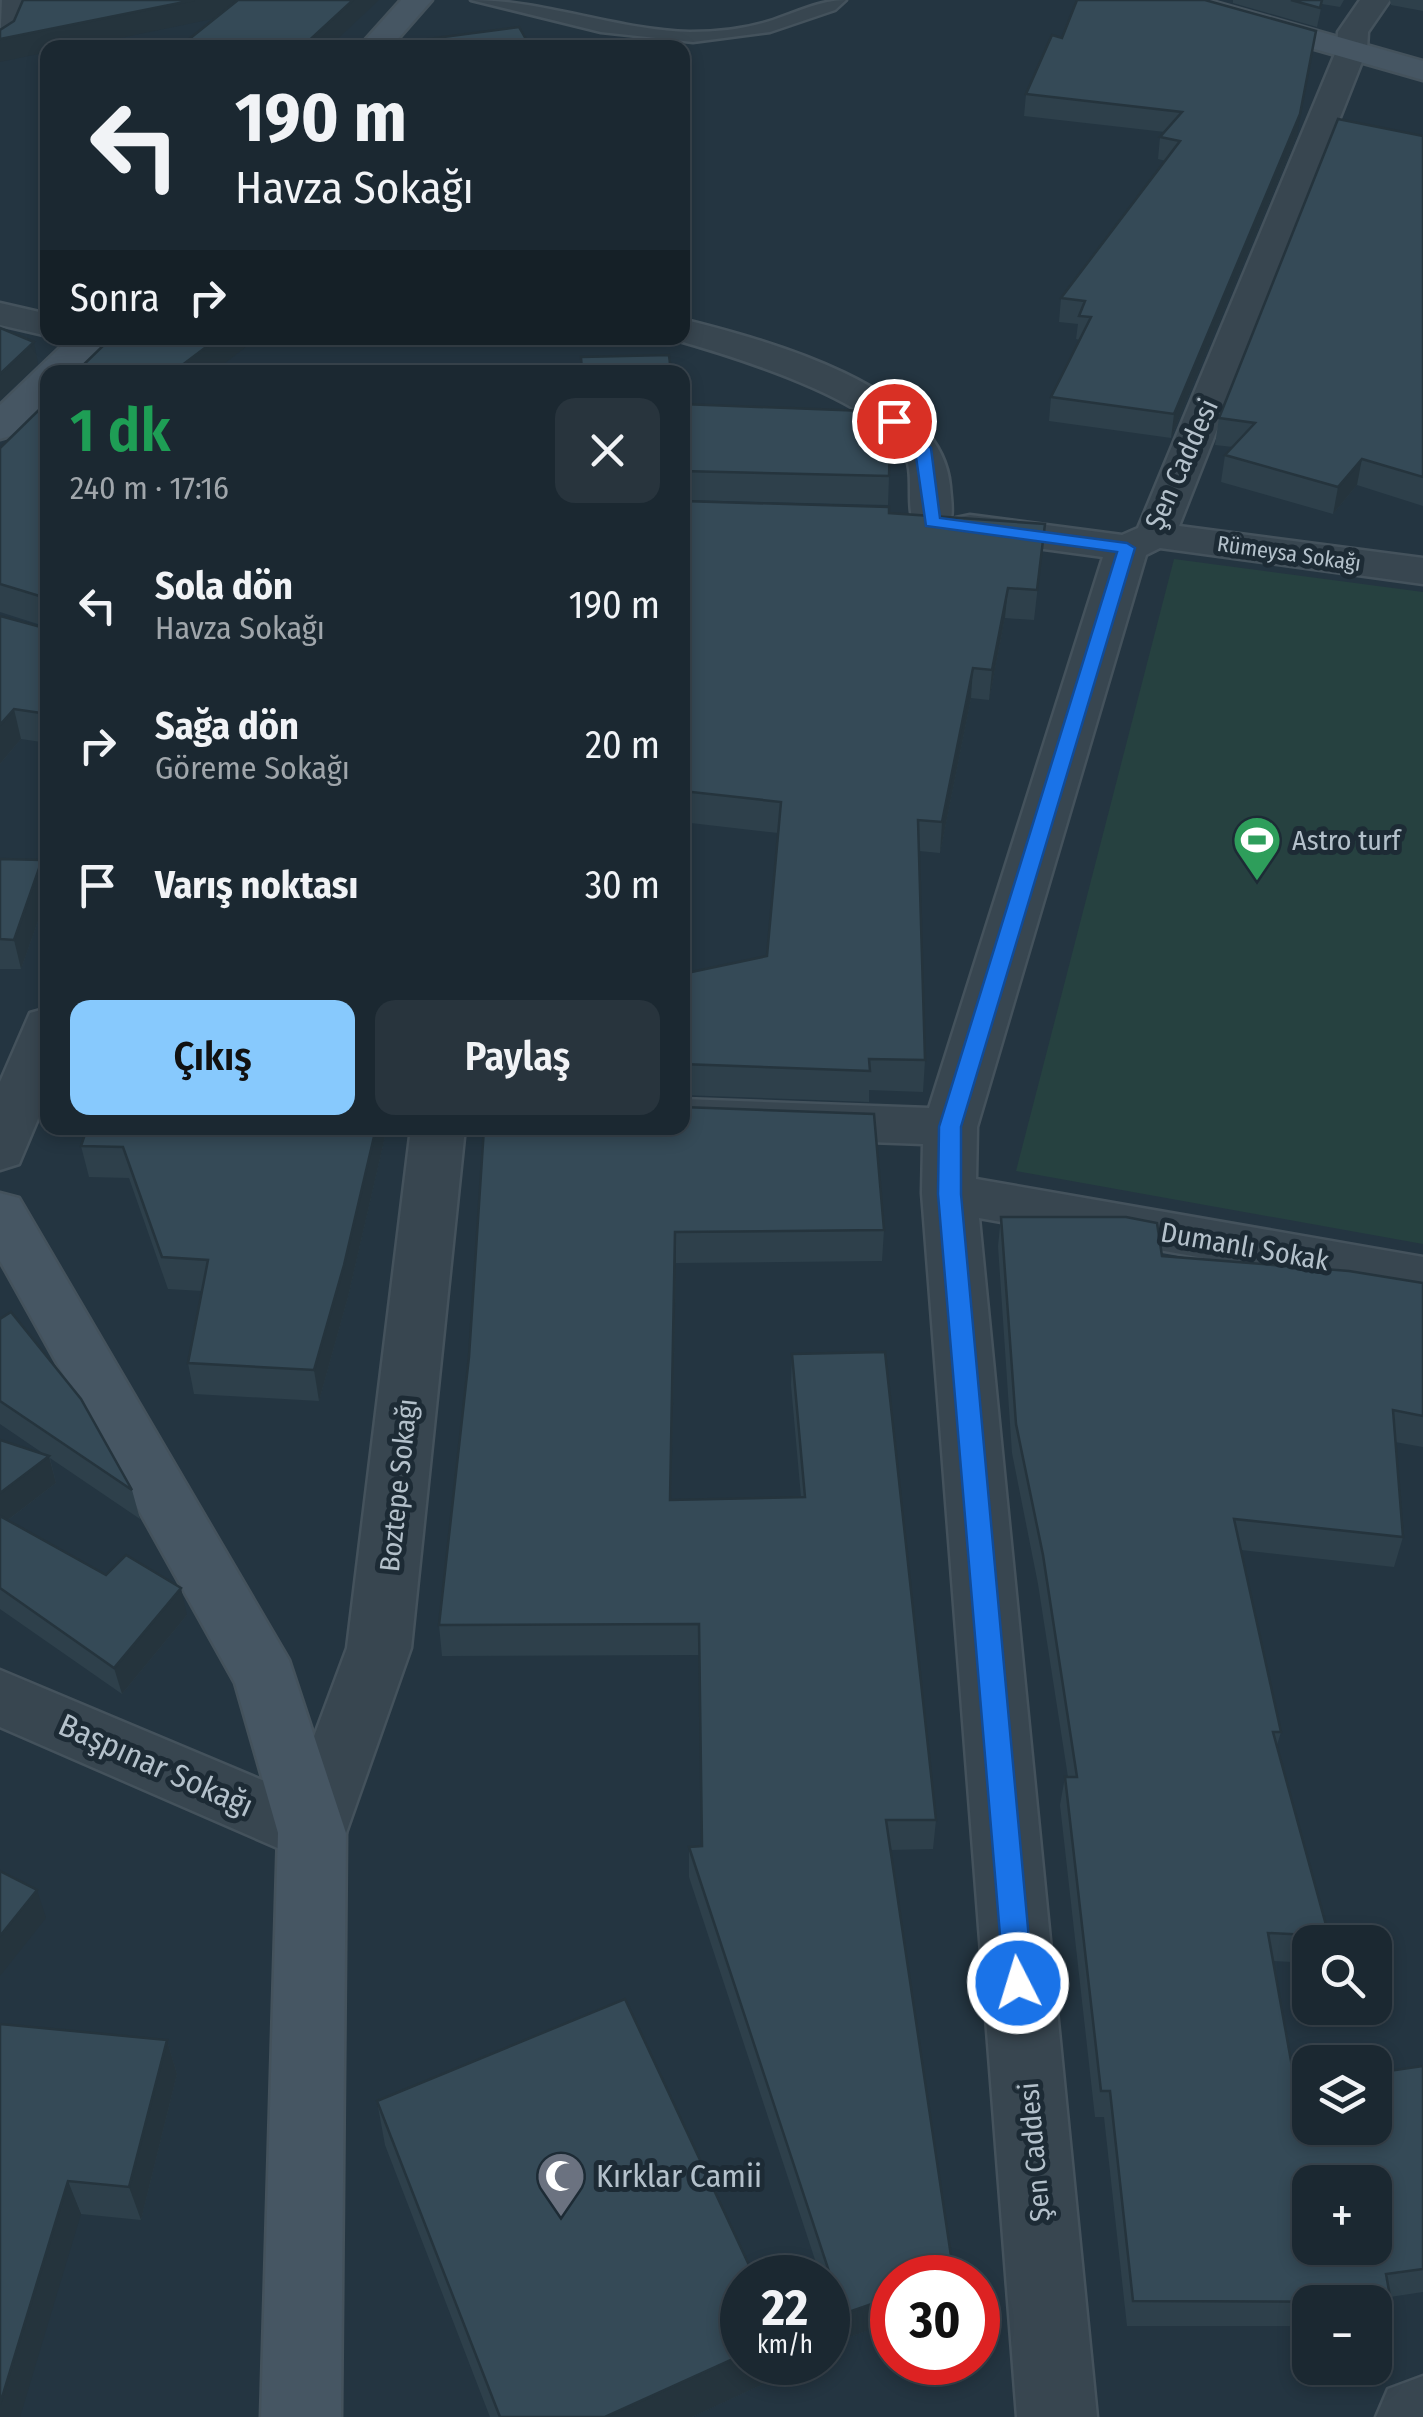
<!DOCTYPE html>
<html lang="tr">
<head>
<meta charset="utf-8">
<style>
  :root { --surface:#1b2831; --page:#28343d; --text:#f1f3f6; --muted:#a0a6ab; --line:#39444d; --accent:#87c9fd }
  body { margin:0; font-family:"Fira Sans Condensed",sans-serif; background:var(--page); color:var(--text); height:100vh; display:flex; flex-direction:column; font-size:38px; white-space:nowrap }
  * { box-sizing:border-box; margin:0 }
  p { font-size:32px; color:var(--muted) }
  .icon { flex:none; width:55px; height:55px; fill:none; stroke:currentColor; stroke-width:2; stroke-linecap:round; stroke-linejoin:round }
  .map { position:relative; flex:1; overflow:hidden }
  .panel { position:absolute; left:40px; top:365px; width:650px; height:770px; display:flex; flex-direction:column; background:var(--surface); border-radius:20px; box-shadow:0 5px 15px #0003,0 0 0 2px var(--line) }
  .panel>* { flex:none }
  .hud { position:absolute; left:40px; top:40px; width:650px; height:305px; border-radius:20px; box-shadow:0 5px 15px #0003,0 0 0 2px var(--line); background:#1b2831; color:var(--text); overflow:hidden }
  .controls { position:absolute; left:1292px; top:1925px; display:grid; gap:20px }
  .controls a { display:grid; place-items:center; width:100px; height:100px; border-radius:20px; background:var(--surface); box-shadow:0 5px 15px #0003,0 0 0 2px var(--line); font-size:50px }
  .speed { position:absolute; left:720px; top:2255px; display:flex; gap:20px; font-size:50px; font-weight:700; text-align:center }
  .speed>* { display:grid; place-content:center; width:130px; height:130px; border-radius:50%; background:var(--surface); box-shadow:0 5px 15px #0003,0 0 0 2px var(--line); line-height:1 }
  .speed small { font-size:25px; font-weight:400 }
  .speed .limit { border:15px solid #d22; background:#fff; color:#111 }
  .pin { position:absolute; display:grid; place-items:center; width:85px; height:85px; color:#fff; margin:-42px; border:5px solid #fff; border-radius:50%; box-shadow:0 2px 10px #0007 }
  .me { position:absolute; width:110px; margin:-55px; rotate:355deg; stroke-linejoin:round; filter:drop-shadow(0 0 8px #0008) }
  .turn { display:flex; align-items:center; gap:35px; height:210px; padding:0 30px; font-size:45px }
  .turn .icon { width:130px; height:130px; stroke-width:2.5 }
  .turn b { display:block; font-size:70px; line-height:85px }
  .then { display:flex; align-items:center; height:95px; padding:0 30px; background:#0003; gap:20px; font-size:38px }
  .round { display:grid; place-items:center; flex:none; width:105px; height:105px; border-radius:20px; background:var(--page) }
  .summary { display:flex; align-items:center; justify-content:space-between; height:170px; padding:0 30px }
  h1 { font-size:60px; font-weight:600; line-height:75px; color:#1e9e55 }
  .primary-button { display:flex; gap:20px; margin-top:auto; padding:20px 30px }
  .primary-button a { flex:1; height:115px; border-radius:20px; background:var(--accent); color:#111; font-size:40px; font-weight:600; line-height:115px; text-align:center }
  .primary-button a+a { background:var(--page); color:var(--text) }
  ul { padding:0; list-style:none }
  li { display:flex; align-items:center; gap:30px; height:140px; padding:0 30px }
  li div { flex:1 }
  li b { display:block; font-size:38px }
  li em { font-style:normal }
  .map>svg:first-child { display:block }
</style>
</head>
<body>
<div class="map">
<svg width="1423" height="2417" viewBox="0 0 1423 2417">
  <rect width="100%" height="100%" fill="#243541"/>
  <polygon fill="#264140" points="1174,559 1423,592 1423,1244 1016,1171"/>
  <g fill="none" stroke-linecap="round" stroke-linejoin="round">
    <g stroke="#44525c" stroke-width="5">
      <path id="service" d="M471,0C544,0 616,30 690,32C719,32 746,29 773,20C797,12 821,0 846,0L835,10L770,32L693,42L601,32Z"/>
    </g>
    <g stroke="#44525c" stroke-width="5">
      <g id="minor">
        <polygon points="2,0 32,0 15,42 0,51"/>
        <polygon points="1360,0 1390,0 1368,32 1367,49 1179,526 1423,558 1423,584 1160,548 1146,555 977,1127 976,1179 1423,1257 1423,1297 979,1218 1097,2417 1017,2417 922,1193 923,1144 682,1135 662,1128 682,1128 682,1099 929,1108 1103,557 970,539 956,536 950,527 956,518 970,515 1122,535 1138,528 1337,49 1338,32"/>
        <polygon points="0,303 48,314 48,336 0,325"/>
        <path d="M682,319C765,340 942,386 950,486C951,501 955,518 946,531L932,534L918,531C902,508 918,473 902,449C867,396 729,355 669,338H682Z"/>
        <polygon points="48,1008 48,1095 19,1164 0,1170 0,1082 30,1013"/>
        <polygon points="411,1128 465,1128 411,1648 346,1833 336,1854 312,1863 0,1727 0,1670 293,1793 347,1648"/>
        <polygon points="1423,2376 1423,2417 1376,2417 1388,2389"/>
      </g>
    </g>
    <g stroke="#44525c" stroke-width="5">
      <g id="secondary">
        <polygon points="401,0 432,0 390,48 358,48"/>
        <polygon points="1160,0 1208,0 1423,61 1423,80 1164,6"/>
        <polygon points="70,338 109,338 76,372 48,372 48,401 14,435 0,439 0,405"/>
        <polygon points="0,1193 19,1198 289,1660 346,1833 341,2417 261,2417 278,1833 235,1683 0,1261"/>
      </g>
    </g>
    <use href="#service" fill="#384650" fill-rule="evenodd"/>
    <use href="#minor" fill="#384650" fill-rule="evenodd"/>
    <use href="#secondary" fill="#465663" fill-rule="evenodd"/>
  </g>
  <g fill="#2e404b">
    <polygon points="1233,0 1344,0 1340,7 1322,4 1317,27 1233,3"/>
    <polygon points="1390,0 1423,0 1423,11 1391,5"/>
    <polygon points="1062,38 1297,136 1171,438 1049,421 1051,397 1080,340 1076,339 1078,324 1059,322 1061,298 1166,161 1158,159 1160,137 1165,132 1024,116 1026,94"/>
    <polygon points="1423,136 1423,506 1357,485 1333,514 1221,482 1225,455 1233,447 1215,445 1219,418"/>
    <polygon points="48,401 48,743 21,739 0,764 0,616 44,628 44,626 0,612 0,448"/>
    <polygon points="682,404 889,476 888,505 682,500"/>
    <polygon points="682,501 889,513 1045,524 1034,620 1005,618 989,700 971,698 940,853 919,851 925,1060 923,1092 869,1090 869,1102 682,1095 682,974 767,956 778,833 682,822"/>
    <polygon points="0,859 42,860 48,883 48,893 21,969 0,969"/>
    <polygon points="87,1128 387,1128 348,1297 319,1401 194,1394 188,1363 202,1291 168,1289 129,1178 89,1177 81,1146"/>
    <polygon points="484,1128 884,1230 882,1261 676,1263 671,1500 801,1497 791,1385 792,1354 936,1820 933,1849 891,1850 892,2322 841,2340 828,2299 828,2278 821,2278 689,1877 689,1847 702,1846 699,1655 442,1656 439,1625 469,1357"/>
    <polygon points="1001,1217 1162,1256 1423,1283 1423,1447 1395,1442 1403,1537 1394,1567 1241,1550 1281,1732 1277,1745 1329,1936 1327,1942 1310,1942 1310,1963 1273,1961 1295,2083 1423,2066 1423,2292 1390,2297 1391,2302 1380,2326 1375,2326 1375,2302 1310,2302 1310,2326 1127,2326 1104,2117 1095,2117 1060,1805 1065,1777 1068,1777 1038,1584 1012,1453 998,1246"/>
    <polygon points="0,1319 132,1490 140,1519 50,1458 56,1483 8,1520 106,1575 187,1615 122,1694 0,1609 0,1440 44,1454 0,1424"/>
    <polygon points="0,2024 167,2040 177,2074 141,2220 81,2214"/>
    <polygon points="377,2101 742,2362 782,2362 781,2376 692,2417 490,2417 385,2145"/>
  </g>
  <g fill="#25343d">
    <polygon points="194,0 254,0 256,10 72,48 48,48 48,52 0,62 0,39"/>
    <polygon points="353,0 379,0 328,48 301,48"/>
    <polygon points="1316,31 1297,136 1171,438 1174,414"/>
    <polygon points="218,338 258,338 213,372 173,372"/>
    <polygon points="34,342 38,364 0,400 0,374"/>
    <polygon points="1362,459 1357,485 1333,514 1338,487"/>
    <polygon points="1008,588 1005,618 989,700 992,670"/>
    <polygon points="973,668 971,698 940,853 942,822"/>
    <polygon points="14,709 21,739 0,764 0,725"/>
    <polygon points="42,860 48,883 48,893 21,969 14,940"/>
    <polygon points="376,1128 387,1128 348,1297 319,1401 314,1370"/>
    <polygon points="675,1232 676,1263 670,1532 670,1500"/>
    <polygon points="49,1456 56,1483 0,1526 0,1493"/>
    <polygon points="181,1588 187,1615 122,1694 114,1668"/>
    <polygon points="37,1890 46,1918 0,1976 0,1936"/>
    <polygon points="167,2040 177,2074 141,2220 129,2187"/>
    <polygon points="68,2181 81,2214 20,2417 0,2417 0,2404"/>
    <polygon points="892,2297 892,2322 841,2340 843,2314"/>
    <polygon points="742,2355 742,2362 782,2362 781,2376 692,2417 605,2417"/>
  </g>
  <g fill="#354a57" stroke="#25343d" stroke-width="2.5" fill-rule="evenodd">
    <polygon points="23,0 194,0 0,39 0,30 14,21"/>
    <polygon points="238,0 353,0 301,48 178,48"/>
    <polygon points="1077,0 1205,0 1316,31 1300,114 1174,414 1051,397 1091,317 1079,316 1085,301 1061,298 1180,141 1160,137 1182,112 1026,94 1052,35 1062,38"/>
    <polygon points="1291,0 1322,0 1320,8"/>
    <polygon points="519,27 531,48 360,48"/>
    <polygon points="1338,119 1423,136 1423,477 1362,459 1338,487 1225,455 1255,423 1219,418"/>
    <polygon points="0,328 34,342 0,374"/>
    <polygon points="111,338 218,338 173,372 76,372"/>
    <polygon points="669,355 671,372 582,372 581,357"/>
    <polygon points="48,401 48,524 45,526 48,526 48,714 14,709 0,725 0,616 44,628 46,598 0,584 0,448"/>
    <polygon points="682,404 891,412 889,476 682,471"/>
    <polygon points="682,501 889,507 889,513 1045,524 1037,590 1008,588 992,670 973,668 942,822 918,820 925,1060 869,1059 870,1071 682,1064 682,974 767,956 781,802 682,791"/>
    <polygon points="0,859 42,860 14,940 0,939"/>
    <polygon points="682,1107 874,1114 884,1230 675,1232 670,1500 805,1497 792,1354 885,1352 936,1820 886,1820 954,2276 950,2278 892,2278 892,2297 843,2314 689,1847 702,1846 699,1624 439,1625 469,1357 484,1128 682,1128"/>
    <polygon points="87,1128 376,1128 344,1265 314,1370 188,1363 208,1260 162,1257 123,1147 81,1146"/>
    <path d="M1001,1217H1126L1157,1223L1162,1256L1349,1271L1423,1283V1416L1393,1410L1403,1537L1234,1519L1281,1732H1273L1329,1936L1268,1933L1295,2083L1310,2081V2128H1375V2073L1423,2066V2269L1386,2274L1391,2302L1133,2301L1110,2091H1101L1065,1777H1077L1043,1555L1016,1424ZM1310,2182H1375V2248H1310Z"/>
    <polygon points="11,1312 81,1399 132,1490 0,1401 0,1319"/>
    <polygon points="0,1440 49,1456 0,1493"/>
    <polygon points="0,1516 106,1575 126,1555 181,1588 114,1668 0,1588"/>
    <polygon points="0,1871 37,1890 0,1936"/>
    <polygon points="625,1999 755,2278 742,2278 742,2355 605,2417 500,2417 377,2101"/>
    <polygon points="0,2024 167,2040 129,2187 68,2181 0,2404"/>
  </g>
  <polygon fill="#1a73e8" stroke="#114b97" stroke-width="2.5" points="894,416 931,448 940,518 1127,543 1135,548 961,1127 961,1194 1033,1983 1029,1992 1018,1996 1008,1992 1004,1983 938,1194 939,1127 1117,552 926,526 915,450 886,421"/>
  <defs>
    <g id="stadium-pin" transform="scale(2.5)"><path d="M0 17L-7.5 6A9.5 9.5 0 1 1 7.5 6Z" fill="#2e9e5b" stroke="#1d2b35"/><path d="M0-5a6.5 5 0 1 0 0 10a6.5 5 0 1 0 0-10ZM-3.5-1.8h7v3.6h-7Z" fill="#fff"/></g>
    <g id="mosque-pin" transform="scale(2.5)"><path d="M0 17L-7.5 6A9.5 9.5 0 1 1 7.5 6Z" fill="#6b7280" stroke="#1d2b35"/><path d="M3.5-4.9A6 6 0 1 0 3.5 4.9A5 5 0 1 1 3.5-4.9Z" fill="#fff"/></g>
  </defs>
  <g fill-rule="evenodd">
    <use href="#stadium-pin" x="1257" y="840"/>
    <use href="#mosque-pin" x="561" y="2176"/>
  </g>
  <g text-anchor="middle" stroke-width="10" stroke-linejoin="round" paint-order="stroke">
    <g font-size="22" fill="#b4c1cb" stroke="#1d2b35">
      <text transform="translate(1289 553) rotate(8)" y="8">Rümeysa Sokağı</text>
    </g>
    <g font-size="28" fill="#b4c1cb" stroke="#1d2b35">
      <text transform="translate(1181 464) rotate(-66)" y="10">Şen Caddesi</text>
      <text transform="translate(1245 1246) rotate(10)" y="10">Dumanlı Sokak</text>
      <text transform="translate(398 1485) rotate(-84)" y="10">Boztepe Sokağı</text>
      <text transform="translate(1034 2152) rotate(-95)" y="10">Şen Caddesi</text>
    </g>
    <g font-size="28" fill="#b4c1cb" stroke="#1d2b35" text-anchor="start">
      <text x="1292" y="850">Astro turf</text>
    </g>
    <g font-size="32" fill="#b4c1cb" stroke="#1d2b35">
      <text transform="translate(156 1765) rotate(24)" y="11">Başpınar Sokağı</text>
    </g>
    <g font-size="32" fill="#b4c1cb" stroke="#1d2b35" text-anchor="start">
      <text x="596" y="2187">Kırklar Camii</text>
    </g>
  </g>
</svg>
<div class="controls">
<a><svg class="icon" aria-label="search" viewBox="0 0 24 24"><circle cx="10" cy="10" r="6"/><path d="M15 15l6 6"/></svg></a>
<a><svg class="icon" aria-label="layers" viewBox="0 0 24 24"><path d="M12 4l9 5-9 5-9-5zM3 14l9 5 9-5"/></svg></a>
<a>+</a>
<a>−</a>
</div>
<div class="speed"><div>22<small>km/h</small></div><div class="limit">30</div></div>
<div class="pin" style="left:894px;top:421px;background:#d93025"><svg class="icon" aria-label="arrive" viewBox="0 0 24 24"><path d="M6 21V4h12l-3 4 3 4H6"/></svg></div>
<svg class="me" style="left:1018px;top:1983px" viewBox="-20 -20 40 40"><circle r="17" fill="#1a73e8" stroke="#fff" stroke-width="3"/><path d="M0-11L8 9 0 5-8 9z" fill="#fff"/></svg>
<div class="hud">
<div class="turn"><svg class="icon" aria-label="left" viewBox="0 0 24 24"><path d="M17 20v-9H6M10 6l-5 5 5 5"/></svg><div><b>190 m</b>Havza Sokağı</div></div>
<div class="then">Sonra<svg class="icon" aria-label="right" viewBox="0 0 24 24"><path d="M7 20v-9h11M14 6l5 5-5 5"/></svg></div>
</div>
<section class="panel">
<div class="summary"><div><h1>1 dk</h1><p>240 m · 17:16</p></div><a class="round"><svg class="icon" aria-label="close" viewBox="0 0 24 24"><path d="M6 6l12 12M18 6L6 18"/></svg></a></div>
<ul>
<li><svg class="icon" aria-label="left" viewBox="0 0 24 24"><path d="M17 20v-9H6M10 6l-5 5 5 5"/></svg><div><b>Sola dön</b><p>Havza Sokağı</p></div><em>190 m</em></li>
<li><svg class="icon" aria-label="right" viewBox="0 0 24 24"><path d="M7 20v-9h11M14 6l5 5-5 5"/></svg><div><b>Sağa dön</b><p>Göreme Sokağı</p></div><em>20 m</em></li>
<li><svg class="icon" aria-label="arrive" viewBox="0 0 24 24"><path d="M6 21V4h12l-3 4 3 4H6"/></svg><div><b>Varış noktası</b></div><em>30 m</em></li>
</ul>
<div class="primary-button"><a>Çıkış</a><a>Paylaş</a></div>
</section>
</div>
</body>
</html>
